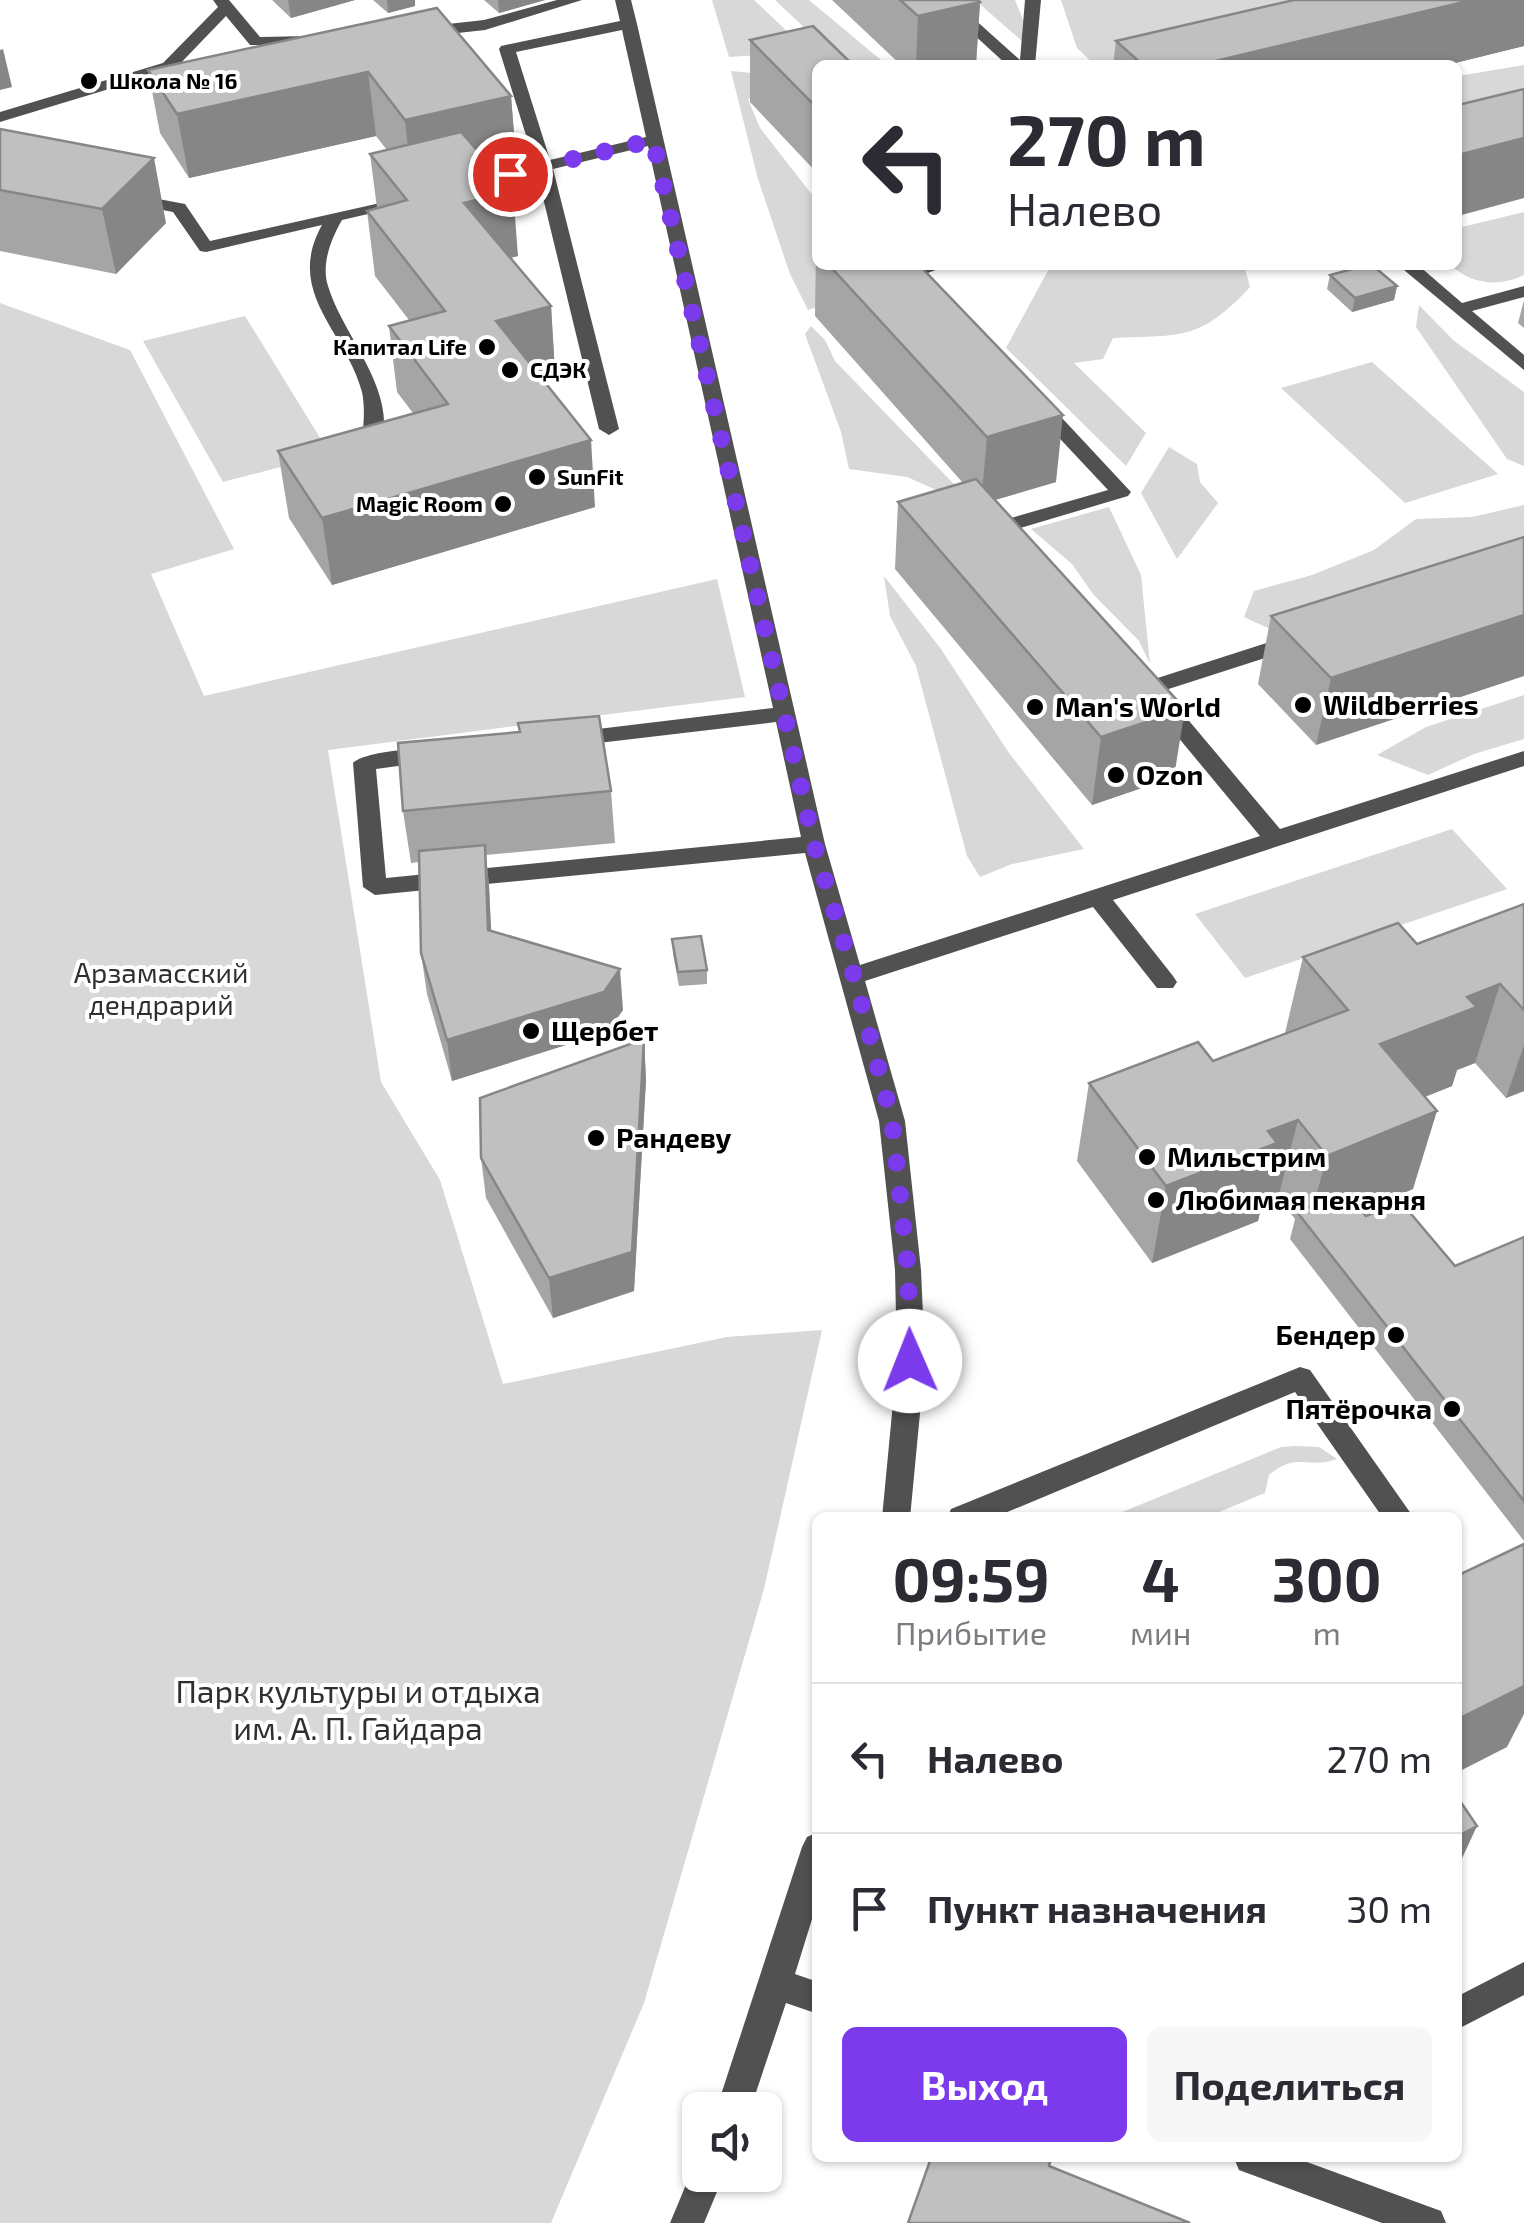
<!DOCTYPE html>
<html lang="ru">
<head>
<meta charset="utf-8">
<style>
  :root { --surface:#fff; --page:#f7f7f7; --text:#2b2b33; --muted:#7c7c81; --line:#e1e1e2; --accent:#7c3aed }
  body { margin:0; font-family:"Exo 2",sans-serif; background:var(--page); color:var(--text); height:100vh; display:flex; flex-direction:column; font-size:38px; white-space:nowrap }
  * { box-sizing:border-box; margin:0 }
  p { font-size:32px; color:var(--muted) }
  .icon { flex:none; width:55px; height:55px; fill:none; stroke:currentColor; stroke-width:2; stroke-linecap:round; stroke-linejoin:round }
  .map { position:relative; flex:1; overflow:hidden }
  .drawer { position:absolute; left:812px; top:1512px; width:650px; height:650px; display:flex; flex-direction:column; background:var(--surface); border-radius:15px; box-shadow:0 2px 8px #0004 }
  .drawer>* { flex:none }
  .guide { position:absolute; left:812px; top:60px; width:650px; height:210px; border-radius:15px; box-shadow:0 2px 8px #0004; background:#fff; color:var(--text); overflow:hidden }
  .tools { position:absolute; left:682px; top:2092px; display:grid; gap:20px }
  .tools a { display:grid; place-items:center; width:100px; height:100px; border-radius:15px; background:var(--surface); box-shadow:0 2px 8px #0004; font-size:50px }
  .pin { position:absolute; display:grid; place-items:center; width:85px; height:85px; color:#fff; margin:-42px; border:5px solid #fff; border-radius:50%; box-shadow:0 2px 10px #0007 }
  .me { position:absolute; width:110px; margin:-55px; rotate:359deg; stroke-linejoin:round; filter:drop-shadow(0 0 8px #0008) }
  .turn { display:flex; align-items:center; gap:35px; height:210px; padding:0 30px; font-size:45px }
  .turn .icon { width:130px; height:130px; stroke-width:2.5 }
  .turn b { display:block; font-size:70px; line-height:85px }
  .eta { display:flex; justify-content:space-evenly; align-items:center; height:170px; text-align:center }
  .eta b { font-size:60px; font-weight:700; line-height:70px }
  .button { display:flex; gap:20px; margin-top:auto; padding:20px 30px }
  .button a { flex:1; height:115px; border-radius:15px; background:var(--accent); color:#fff; font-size:40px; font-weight:700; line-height:115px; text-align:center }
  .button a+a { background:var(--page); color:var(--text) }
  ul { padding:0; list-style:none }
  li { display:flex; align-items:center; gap:30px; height:150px; padding:0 30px; border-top:2px solid var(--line) }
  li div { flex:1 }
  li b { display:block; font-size:38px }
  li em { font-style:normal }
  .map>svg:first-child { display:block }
</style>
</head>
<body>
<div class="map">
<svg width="1524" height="2223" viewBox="0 0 1524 2223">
  <rect width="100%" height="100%" fill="#fff"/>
  <g fill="#d8d8d8">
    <polygon points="712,0 754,0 809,52 729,57"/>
    <polygon points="775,0 809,0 887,65 844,65"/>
    <polygon points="975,0 1015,0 1023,20 1022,41"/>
    <polygon points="1061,0 1379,0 1102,65 1095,65 1077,48"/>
    <polygon points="1524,65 1524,113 1458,131 1458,76"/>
    <polygon points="731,71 762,74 757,94 748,99 760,128 817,201 818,265 855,294 808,310 790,274 758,179"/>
    <path d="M1524,212V275C1500,287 1471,285 1451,265H1458V228Z"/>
    <path d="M1051,265H1244L1250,287C1200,341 1182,335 1113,338L1103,359L1074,363L1146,433L1126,466L1006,348Z"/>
    <polygon points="0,303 130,350 234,549 151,574 204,696 717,579 745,697 328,750 381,1082 440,1180 503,1384 727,1337 822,1330 764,1589 644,2003 551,2223 0,2223"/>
    <polygon points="1419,305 1453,340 1524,392 1524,466 1507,459 1416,327"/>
    <polygon points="245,316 330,454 223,482 143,341"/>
    <polygon points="811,326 825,340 835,361 977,508 907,477 849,469 841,432 805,334"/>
    <polygon points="1372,362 1498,474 1405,503 1281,388"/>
    <polygon points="1169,447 1197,464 1200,482 1218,503 1177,559 1141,493"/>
    <polygon points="1524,505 1524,547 1272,630 1244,617 1254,591 1312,575 1374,550 1416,519 1472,517"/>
    <polygon points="1109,507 1141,575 1150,664 1139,641 1093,594 1072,564 1031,529"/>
    <polygon points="884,576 941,649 1009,753 1084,849 1012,864 980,877 967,856 916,666 890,616"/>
    <polygon points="1524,695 1524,739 1474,754 1428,775 1377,755 1426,727"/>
    <polygon points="1452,829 1507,889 1245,978 1195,914"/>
    <path d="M1295,1446L1319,1447L1337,1459C1308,1470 1297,1451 1269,1475L1265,1493L1207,1517H1110L1281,1447Z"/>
  </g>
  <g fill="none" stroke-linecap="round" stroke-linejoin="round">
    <g fill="#515151" fill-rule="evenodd">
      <polygon points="213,0 229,0 260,37 311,36 319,41 311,46 250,45 226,16 175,69 0,122 0,112 163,63 218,7"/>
      <polygon points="557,0 582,0 485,30 421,37 413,32 421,27 484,20"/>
      <path d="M615,0H631L637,24L825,844L860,965L1260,836L1153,707L1150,702L1153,697H1169L1280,829L1524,751V766L1113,900L1173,976L1177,982L1173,988H1157L1093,907L865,981L905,1121L921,1270L925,1361L910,1518H882L897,1361L895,1270L879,1121L805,853L375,895L363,887L353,763C364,751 434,744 445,755L442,760L376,769L386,878L801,837L776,722L573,746L562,739L573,732L773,708L648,146L553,169L619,429L609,435L599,429L537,173L468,190L460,185L535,164L499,49L501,46L620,21ZM622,30L646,137L550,160L516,52Z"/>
      <polygon points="936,0 953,0 1020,60 1025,0 1041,0 1035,65 1007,65"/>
      <path d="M132,194L185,204L210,241L416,195V203L342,220C331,239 321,264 328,286C345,342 406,397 376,459L369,461L359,455C363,436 366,411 362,392C346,331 284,293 322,225L206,252L200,251L173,212L126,203V195Z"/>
      <polygon points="919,265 949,265 925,274 936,288 933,292 921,292 904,272"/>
      <polygon points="1398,265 1418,265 1462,303 1524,286 1524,297 1472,311 1524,355 1524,370"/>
      <polygon points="1041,401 1048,403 1131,492 1128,496 1017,529 1028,542 1018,548 1011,546 997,530 997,522 1108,490 1034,411 1032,407"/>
      <polygon points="1295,634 1302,636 1305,641 1302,646 1150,695 1139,688 1142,683"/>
      <polygon points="1300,1367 1310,1370 1414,1518 1383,1518 1295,1392 993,1518 947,1518 951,1509"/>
      <polygon points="818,1832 818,1900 795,1974 818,1982 818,2014 786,2003 750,2110 716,2110 802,1847 807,1837"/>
      <polygon points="1524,1962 1524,1995 1458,2029 1458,1996"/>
      <polygon points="1234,2158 1296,2158 1441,2211 1446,2223 1382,2223 1239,2170"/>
      <polygon points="700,2161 700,2175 724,2175 704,2223 670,2223 695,2163"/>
    </g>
  </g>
  <g fill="#a5a5a5">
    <polygon points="272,0 355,0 291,18"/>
    <polygon points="373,0 415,0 415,6 388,13"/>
    <polygon points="484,0 545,0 499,13"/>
    <polygon points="832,0 978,0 980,2 976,64 901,65"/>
    <polygon points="1524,0 1524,46 1447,65 1113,65 1116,41"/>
    <polygon points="437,8 511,96 516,159 490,165 518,256 510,258 551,306 555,372 540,376 595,507 332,585 289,518 278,451 413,413 397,392 389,326 409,320 375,276 367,211 377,208 370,154 387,150 376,136 189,178 160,133 148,70"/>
    <polygon points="750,40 818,65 818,174 750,102"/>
    <polygon points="0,129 166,223 116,274 0,251"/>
    <polygon points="816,250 818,250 818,265 919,265 1056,482 995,500 1174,777 1092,805 895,569 898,502 963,483 815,316"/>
    <polygon points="1330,275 1397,286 1394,300 1352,312 1327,289"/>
    <polygon points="1524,300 1524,328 1518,323"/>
    <polygon points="1524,537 1316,745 1258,684 1271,616"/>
    <polygon points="611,791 615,843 486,855 489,886 491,931 623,1010 607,1032 452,1081 427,994 421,953 419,862 411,863 403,811"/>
    <polygon points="1524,904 1524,1091 1506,1098 1475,1063 1457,1070 1452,1086 1425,1097 1413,1189 1361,1210 1366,1216 1455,1266 1524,1237 1524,1541 1290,1239 1295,1219 1278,1198 1262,1204 1258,1221 1152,1263 1077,1161 1089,1083 1213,1061 1285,1033 1303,957 1417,944"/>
    <polygon points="672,939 707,970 707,984 679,986 673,954"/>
    <polygon points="644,1039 646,1080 634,1291 553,1318 486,1198 481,1158"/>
  </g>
  <g fill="#868686">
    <polygon points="288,0 355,0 291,18"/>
    <polygon points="387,0 415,0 415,6 388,13"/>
    <polygon points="498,0 545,0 499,13"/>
    <polygon points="1472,0 1524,0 1524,46 1447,65 1199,65"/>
    <polygon points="980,2 976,64 916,65 918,16"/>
    <polygon points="3,49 12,87 0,90 0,50"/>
    <polygon points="368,72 376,136 189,178 177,114"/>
    <polygon points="511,96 516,159 412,184 405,120"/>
    <polygon points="1524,138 1524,198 1458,216 1458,155"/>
    <polygon points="154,158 166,223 116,274 102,209"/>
    <polygon points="513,191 518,256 471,268 464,203"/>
    <polygon points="1397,286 1394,300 1352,312 1355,298"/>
    <polygon points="551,306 555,372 502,387 496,321"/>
    <polygon points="1063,415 1056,482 981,504 987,437"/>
    <polygon points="591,440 595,507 332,585 322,518"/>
    <polygon points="1524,615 1524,676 1316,745 1331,678"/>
    <polygon points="1185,709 1174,777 1092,805 1101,737"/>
    <polygon points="485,845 489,886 493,971 488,930"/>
    <polygon points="620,969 623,1010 607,1032 452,1081 447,1040"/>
    <polygon points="1500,984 1475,1063 1457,1070 1452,1086 1358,1123 1380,1044 1467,997"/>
    <polygon points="644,1039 646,1080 634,1291 553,1318 549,1278"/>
    <polygon points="1524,1045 1524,1091 1506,1098"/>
    <polygon points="1437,1111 1413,1189 1312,1231 1308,1226 1327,1156"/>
    <polygon points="1298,1120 1278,1198 1262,1204 1258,1221 1152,1263 1166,1186 1268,1131"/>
    <polygon points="1524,1664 1524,1714 1507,1747 1458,1772 1458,1719"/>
    <polygon points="1477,1826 1458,1867 1458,1836"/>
  </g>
  <g fill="#c0c0c0" stroke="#868686" stroke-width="2.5">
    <polygon points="900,0 978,0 980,2 918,16"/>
    <polygon points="1294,0 1472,0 1199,65 1143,65 1116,41"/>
    <polygon points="437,8 511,96 405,120 368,72 177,114 148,70"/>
    <polygon points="813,26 853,65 818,65 818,109 750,40"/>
    <polygon points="1524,89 1524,138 1458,155 1458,105"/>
    <polygon points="0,129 154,158 102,209 0,190"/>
    <polygon points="461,132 513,191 464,203 551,306 496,321 591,440 322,518 278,451 448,404 389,326 445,311 367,211 407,200 370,154"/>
    <polygon points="829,265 919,265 1063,415 987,437"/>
    <polygon points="1367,265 1372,265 1397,286 1355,298 1330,275"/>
    <polygon points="976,479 1185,709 1101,737 898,502"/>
    <polygon points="1524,537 1524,615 1331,678 1271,616"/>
    <polygon points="599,716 611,791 403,811 398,743 520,732 518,723"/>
    <polygon points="485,845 488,930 620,969 604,992 447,1040 421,953 419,851"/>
    <polygon points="1524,904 1524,1010 1500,984 1467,997 1477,1007 1380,1044 1437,1111 1327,1156 1298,1120 1268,1131 1277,1143 1166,1186 1089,1083 1198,1042 1213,1061 1348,1010 1303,957 1398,923 1417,944"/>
    <polygon points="701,936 707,970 678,972 672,939"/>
    <polygon points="644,1039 632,1252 549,1278 481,1158 480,1098"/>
    <polygon points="1346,1192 1366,1216 1401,1202 1455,1266 1524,1237 1524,1501 1297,1212"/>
    <polygon points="1524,1544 1524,1686 1458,1719 1458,1569 1461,1574"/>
    <polygon points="1458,1798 1477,1826 1458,1836"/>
    <polygon points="931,2158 1051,2158 1049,2166 1190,2223 908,2223"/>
  </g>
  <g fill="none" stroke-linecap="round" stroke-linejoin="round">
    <polyline stroke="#7c3aed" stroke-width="18" stroke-dasharray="0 32.4" points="510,174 653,140 814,844 854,976 892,1120 908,1270 910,1361"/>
  </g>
  <g fill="#000" stroke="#fff" stroke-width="4">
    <circle cx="89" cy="81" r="10"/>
    <circle cx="487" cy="347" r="10"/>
    <circle cx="510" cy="370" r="10"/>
    <circle cx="537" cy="477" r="10"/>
    <circle cx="503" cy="504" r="10"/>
    <circle cx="1303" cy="705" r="10"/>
    <circle cx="1035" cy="707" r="10"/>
    <circle cx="1116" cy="775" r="10"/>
    <circle cx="531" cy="1031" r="10"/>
    <circle cx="596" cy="1138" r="10"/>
    <circle cx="1147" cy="1157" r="10"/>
    <circle cx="1156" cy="1200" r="10"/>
    <circle cx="1396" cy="1335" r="10"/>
    <circle cx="1452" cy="1409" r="10"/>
  </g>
  <g text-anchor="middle" stroke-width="8" stroke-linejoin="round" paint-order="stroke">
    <g font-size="22" font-weight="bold" fill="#000" stroke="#fff" text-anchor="start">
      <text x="109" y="89">Школа № 16</text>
      <text x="467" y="355" text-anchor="end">Капитал Life</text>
      <text x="530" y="378">СДЭК</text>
      <text x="557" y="485">SunFit</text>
      <text x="483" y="512" text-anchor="end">Magic Room</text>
    </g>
    <g font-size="28" font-weight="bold" fill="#000" stroke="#fff" text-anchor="start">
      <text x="1323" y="715">Wildberries</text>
      <text x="1055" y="717">Man's World</text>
      <text x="1136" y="785">Ozon</text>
      <text x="551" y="1041">Щербет</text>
      <text x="616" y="1148">Рандеву</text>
      <text x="1167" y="1167">Мильстрим</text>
      <text x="1176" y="1210">Любимая пекарня</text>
      <text x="1376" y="1345" text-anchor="end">Бендер</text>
      <text x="1432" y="1419" text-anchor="end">Пятёрочка</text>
    </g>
    <g font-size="28" fill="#2f2f2f" stroke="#fff">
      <text x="161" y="983">Арзамасский<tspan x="161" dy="32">дендрарий</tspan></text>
    </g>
    <g font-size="32" fill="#2f2f2f" stroke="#fff">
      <text x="358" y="1703">Парк культуры и отдыха<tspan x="358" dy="37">им. А. П. Гайдара</tspan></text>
    </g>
  </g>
</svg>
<div class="tools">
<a><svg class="icon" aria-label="sound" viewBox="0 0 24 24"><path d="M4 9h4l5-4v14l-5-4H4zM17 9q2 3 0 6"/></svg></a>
</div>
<div class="pin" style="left:510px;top:174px;background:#d93025"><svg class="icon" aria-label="arrive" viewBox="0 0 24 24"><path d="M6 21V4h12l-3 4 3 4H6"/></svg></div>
<svg class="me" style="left:910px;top:1361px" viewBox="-20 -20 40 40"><circle r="19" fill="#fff"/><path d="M0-13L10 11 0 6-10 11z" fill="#7c3aed"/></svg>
<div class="guide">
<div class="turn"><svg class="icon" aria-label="left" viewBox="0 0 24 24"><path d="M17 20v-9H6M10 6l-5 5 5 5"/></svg><div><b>270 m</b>Налево</div></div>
</div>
<section class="drawer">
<div class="eta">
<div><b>09:59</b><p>Прибытие</p></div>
<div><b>4</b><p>мин</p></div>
<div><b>300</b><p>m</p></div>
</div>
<ul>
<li><svg class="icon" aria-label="left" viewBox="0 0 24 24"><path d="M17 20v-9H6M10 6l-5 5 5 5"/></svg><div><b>Налево</b></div><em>270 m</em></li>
<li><svg class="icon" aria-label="arrive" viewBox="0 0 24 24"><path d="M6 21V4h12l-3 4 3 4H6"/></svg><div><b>Пункт назначения</b></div><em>30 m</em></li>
</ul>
<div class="button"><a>Выход</a><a>Поделиться</a></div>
</section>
</div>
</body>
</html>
